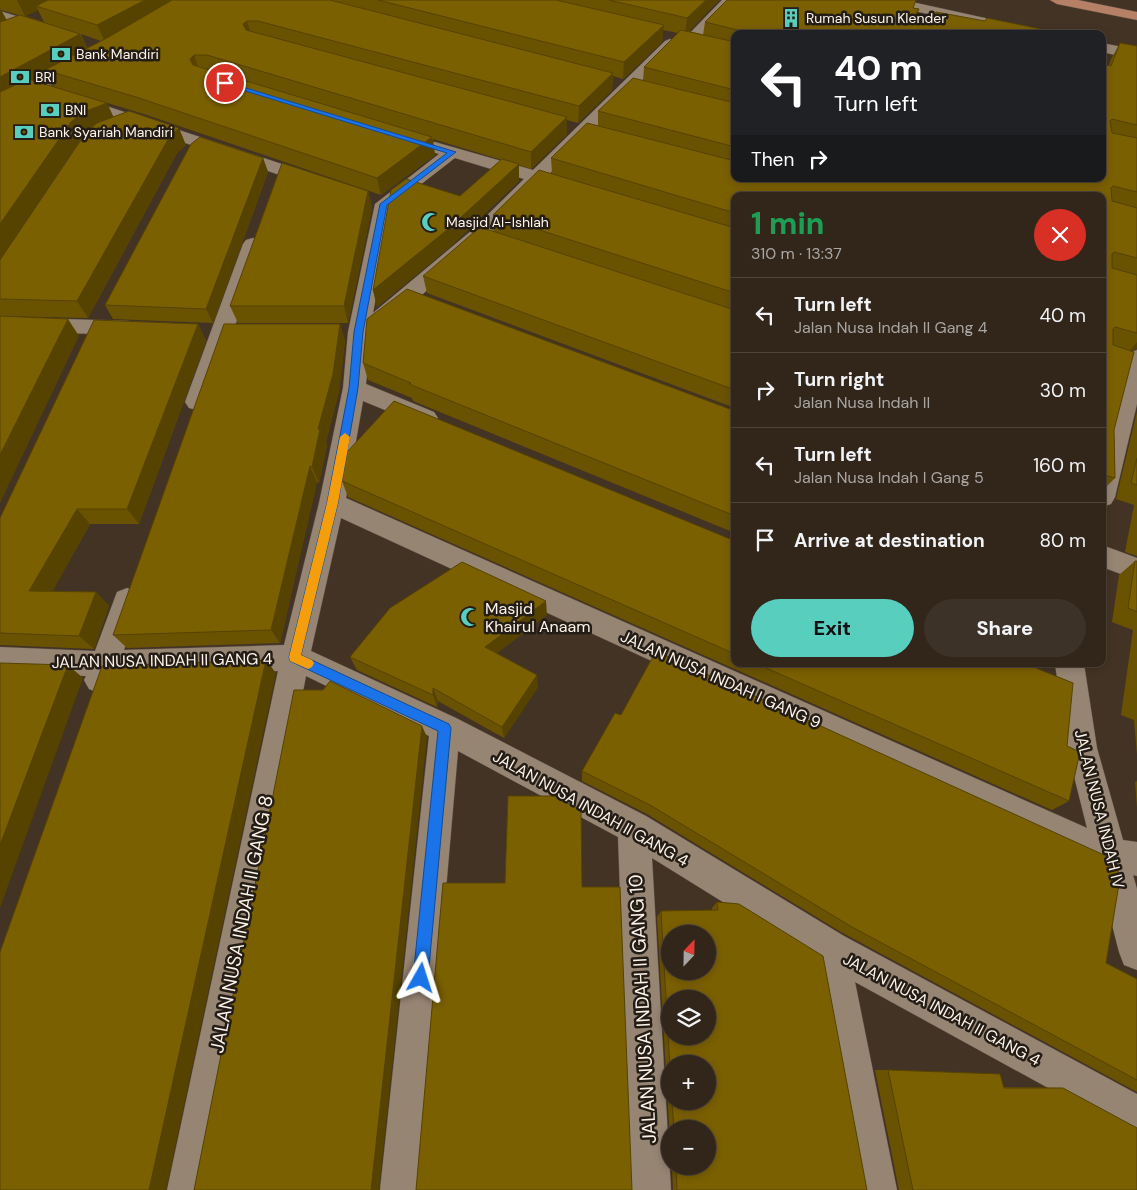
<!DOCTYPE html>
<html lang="en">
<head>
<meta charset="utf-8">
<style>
  :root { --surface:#32261b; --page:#3d3228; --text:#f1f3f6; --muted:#a8a5a3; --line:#4d433a; --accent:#58cebf }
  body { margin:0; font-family:"DM Sans",sans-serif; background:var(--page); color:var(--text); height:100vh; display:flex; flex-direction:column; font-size:19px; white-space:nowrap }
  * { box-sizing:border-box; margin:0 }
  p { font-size:16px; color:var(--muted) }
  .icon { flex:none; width:28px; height:28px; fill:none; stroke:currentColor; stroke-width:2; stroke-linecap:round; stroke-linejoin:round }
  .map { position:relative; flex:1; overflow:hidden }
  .details { position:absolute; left:731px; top:192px; width:375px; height:475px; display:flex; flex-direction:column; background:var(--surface); border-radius:10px; box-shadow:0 2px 8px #0003,0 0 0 1px var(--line) }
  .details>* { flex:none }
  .banner { position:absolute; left:731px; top:30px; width:375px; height:152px; border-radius:10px; box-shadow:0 2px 8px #0003,0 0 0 1px var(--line); background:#202124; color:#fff; overflow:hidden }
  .needle { width:32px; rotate:22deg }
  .buttons { position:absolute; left:661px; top:925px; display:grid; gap:10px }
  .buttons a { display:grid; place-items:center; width:55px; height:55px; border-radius:50%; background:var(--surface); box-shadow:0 2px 8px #0003,0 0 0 1px var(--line); font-size:25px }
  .pin { position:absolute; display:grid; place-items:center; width:42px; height:42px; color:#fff; margin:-21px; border:2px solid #fff; border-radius:50%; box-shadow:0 1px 5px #0007 }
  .me { position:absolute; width:55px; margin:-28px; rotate:6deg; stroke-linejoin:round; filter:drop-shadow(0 0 4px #0008) }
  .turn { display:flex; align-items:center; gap:18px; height:105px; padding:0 20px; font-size:22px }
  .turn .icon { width:65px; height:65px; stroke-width:2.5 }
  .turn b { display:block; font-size:35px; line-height:42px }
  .then { display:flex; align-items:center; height:48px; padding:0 20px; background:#0003; gap:10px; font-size:19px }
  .round { display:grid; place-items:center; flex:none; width:52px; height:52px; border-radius:26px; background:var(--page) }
  .summary { display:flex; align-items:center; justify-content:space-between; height:85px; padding:0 20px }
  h1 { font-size:30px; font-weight:800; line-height:38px; color:#1e9e55 }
  .action { display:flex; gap:10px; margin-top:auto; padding:10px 20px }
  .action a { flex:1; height:58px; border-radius:30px; background:var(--accent); color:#111; font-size:20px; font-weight:800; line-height:58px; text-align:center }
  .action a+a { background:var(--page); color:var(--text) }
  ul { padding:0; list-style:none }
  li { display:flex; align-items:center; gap:15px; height:75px; padding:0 20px; border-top:1px solid var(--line) }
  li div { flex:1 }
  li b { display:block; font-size:19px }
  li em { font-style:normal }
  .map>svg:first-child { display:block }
</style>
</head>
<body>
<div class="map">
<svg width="1137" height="1190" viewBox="0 0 1137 1190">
  <rect width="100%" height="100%" fill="#433324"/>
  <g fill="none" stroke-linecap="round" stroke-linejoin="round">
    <g stroke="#5c4f41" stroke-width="1">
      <g id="minor">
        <polygon points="722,0 737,0 694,45 684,45 681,42 684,39"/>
        <polygon points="876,0 903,0 1039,30 1044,31 1046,34 1018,34 883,4"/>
        <polygon points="0,11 52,27 54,30 52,33 47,34 0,20"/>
        <path d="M670,39L675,41L678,44L675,47L485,239L415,301L390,319L383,321L376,319L373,315L366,384L434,412L438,418L434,424L426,427L363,401L346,498L1087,828L1067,748L1055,664H1084L1097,748L1123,840L1137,842V876L1133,875L1137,889V970L1124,965L1119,952L1097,866L341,518L311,651L456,718L646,816L844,936L1137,1094V1135L1123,1129L855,982L897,1190H857L815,959L652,858L671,1190H631L618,837L458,751L420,1190H380L429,736L306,676L207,1190H167L278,671L115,677L109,689L99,693L89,689L84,680L86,676L0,673V647L95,651L117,592L127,588L137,592L141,600L124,650L284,645L319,503L343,388L348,332L375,204L439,154L429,151L426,147L429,143L435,142L533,170L665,41ZM455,158L524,179L471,231L373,313L393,206Z"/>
        <polygon points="1102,43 1137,50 1137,60 1102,52"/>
        <polygon points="84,57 89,59 92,62 89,65 0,113 0,101"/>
        <polygon points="76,96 321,177 324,181 321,185 315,186 309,185 70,104 68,101 70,98"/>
        <polygon points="253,238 260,240 263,244 209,402 205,408 197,410 189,408 185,402 243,244 246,240"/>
        <polygon points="0,317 128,321 136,323 139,328 136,333 128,335 0,331"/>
        <polygon points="1137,350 1137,404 1115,497 1111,504 1102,507 1102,447 1126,358 1129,353"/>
        <polygon points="1102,545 1137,558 1137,580 1102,567"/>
      </g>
    </g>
    <g stroke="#5c4f41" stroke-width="1">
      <polygon id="major" points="1050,0 1078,0 1137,12 1137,20 1057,4"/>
    </g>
    <use href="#minor" fill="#978574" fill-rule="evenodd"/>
    <use href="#major" fill="#b68067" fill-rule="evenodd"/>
  </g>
  <g fill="#6a5300" fill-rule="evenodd">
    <path d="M0,0H719L689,31L703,35L705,22L914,8L919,9L915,19L1045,34H735V179H1102L1109,65L1111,59L1120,43L1137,46V348L1131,351L1114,430L1115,478L1102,491V196H735V408L427,293L423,276L494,232L493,215L552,173L551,158L598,126V111L643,81L644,67L678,33L663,30L662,42L623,79L613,76L612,90L578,123L567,120V134L531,169L519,165V181L450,247L377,307L373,290L460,196L502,160L433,139L435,155L381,195L144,114L54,87L47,73L33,81L114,117L186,145L177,153L88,318L0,316V260L82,137L80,139L0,259ZM1,10L19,15L6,20ZM38,10L44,22L25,16ZM81,34L101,41L87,48Z"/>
    <polygon points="263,158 268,172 213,323 113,319 105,305"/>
    <polygon points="368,191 372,208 348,323 238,323 230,306"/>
    <polygon points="198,324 206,341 139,524 90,524 52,591 96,592 109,606 94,649 0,645 0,518"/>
    <polygon points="340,324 345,341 339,391 326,442 327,445 319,483 317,482 280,643 127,648 113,635"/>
    <polygon points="363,363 735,411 735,533 413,401 412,398 368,380"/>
    <polygon points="1137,412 1137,556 1125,552 1134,505 1116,499"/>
    <polygon points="342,481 735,541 735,664 1026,664 1067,746 1069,801 1052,810 348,497"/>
    <polygon points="1135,561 1137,561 1137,755 1134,720 1121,715 1133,630 1112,622 1119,575"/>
    <polygon points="547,615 497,653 538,687 504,738 438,701 437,707 357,670 350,657"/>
    <polygon points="582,771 1106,963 1137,979 1137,1092 841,932 647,814 582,781"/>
    <polygon points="1137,781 1137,808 1135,782"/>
    <path d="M717,902L867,1190H673L672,1166H708V1129H670V1140L657,917L661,911L712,910V908ZM670,1064L708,1101H670Z"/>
    <polygon points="875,1070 888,1070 1004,1087 1063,1088 1137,1190 899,1190"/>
  </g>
  <g fill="#564300">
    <polygon points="17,0 58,0 36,6 38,10 25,16"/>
    <polygon points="145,0 181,0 105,42 97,25"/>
    <polygon points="706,0 719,0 685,35 687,18"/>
    <polygon points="0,8 9,24 0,30"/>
    <polygon points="919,9 913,25 914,17"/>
    <polygon points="247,21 252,37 248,41 243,24"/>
    <polygon points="664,25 662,42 623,79 624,62"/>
    <polygon points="80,34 88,50 45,70 47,73 0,99 0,77"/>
    <polygon points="194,55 200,72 196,76 190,59"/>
    <polygon points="613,73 612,90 578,123 579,106"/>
    <polygon points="107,103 115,120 92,129 80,139 0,259 0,224 71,122 84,112"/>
    <polygon points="567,117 567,134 531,169 531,152"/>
    <polygon points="179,128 186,145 177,153 88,318 77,301 170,136"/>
    <polygon points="432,137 435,155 381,195 377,178"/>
    <polygon points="263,158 268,172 213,323 206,309"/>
    <polygon points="519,164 519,181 450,247 377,307 373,290"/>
    <polygon points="368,191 372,208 348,323 344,306"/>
    <polygon points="68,319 79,336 0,503 0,455"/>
    <polygon points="198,324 206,341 139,524 127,509"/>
    <polygon points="340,324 345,341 339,391 326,442 327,445 319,483 312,467 318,429"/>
    <polygon points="1137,342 1137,348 1129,352"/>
    <polygon points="310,466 317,482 280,643 271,630"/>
    <polygon points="77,509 90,524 45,605 29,591"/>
    <polygon points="96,592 109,606 94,649 79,636"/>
    <polygon points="546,601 547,615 488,660 485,647"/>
    <polygon points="266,660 276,673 166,1190 149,1190"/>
    <polygon points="68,665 83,678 0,908 0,845"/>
    <polygon points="537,675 538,687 504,738 502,727"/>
    <polygon points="433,688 438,701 437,707 433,695"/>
    <polygon points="422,726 427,737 379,1190 371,1190"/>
  </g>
  <g fill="#7b6000" stroke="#564300" fill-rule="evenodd">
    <polygon points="48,0 145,0 97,25 36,6"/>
    <polygon points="172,0 330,0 613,73 579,106 258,21 247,21 243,24 246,30 567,117 531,152 207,55 194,55 190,59 193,65 432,137 377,178 136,97 45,70 107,38"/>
    <polygon points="378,0 556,0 664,25 624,62"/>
    <polygon points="609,0 706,0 687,18"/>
    <polygon points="727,0 916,0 913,8 919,9 914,17 915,19 931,19 936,12 985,21 987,18 1046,30 1045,34 738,34 738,30 705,22"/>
    <polygon points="20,15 80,34 0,77 0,22"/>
    <polygon points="681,30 735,42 735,90 644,67"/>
    <polygon points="1120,43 1137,46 1137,125 1112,119 1110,121 1112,133 1137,138 1137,192 1113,186 1111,188 1112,201 1137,208 1137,258 1114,252 1112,254 1112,268 1137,275 1137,333 1115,327 1113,329 1113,345 1134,352 1114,430 1115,478 1102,474 1102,196 735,196 735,213 551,158 587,123 735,161 735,179 795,179 801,180 833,179 1026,179 1033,180 1065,179 1102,179 1102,64 1111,66"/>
    <polygon points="633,78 735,103 735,147 598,111"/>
    <polygon points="28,79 107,103 84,112 71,122 0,224 0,92"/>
    <polygon points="129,111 179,128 170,136 77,301 0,299 0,260 87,131 97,123"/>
    <polygon points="200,137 263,158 206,309 105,305 191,144"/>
    <polygon points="502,159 519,164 447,230 373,290 391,190 406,179 460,196"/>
    <polygon points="282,163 368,191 344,306 230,306"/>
    <polygon points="539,170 735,228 735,293 493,215"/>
    <polygon points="480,227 735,310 735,390 423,276"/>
    <polygon points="407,289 735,411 735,516 409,384 411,383 363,363 367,319"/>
    <polygon points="0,316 68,319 0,455"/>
    <polygon points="94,320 198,324 127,509 77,509 29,591 96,592 79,636 0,633 0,518"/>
    <polygon points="224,324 340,324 333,374 318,429 320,429 312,467 310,466 271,630 113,635"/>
    <polygon points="394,401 735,541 735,654 342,481 347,452"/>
    <polygon points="1137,458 1137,485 1131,483"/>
    <polygon points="1135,561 1137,561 1137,612 1128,608"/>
    <polygon points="462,562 546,601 485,647 537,675 502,727 433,688 433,695 350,657 390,608"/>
    <polygon points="656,651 1115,860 1120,878 1106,963 1137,979 1137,1080 852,927 650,805 582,771 615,713 621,715"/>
    <polygon points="266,660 149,1190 0,1190 0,952 102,666"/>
    <polygon points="0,663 68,665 0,845"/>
    <polygon points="757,664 1026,664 1073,683 1067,746 1080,752 1069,801"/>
    <polygon points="330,681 422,726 371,1190 194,1190 294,690 323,690"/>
    <polygon points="508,796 554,796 581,810 582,887 620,887 632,1190 416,1190 443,883 505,883"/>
    <path d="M717,902L739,904L823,956L867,1190H677L676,1166H708V1129H674L672,1101H708V1064H670V1068L661,911L718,910ZM670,934H708V971H670ZM670,999H708V1036H670Z"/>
    <polygon points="888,1070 1000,1074 1004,1088 1063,1088 1137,1128 1137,1190 913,1190"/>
  </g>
  <polygon fill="#1a73e8" stroke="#114b97" points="223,81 456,152 387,205 363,332 358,388 338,503 301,655 449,724 451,728 428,978 426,984 421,986 415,984 413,978 438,731 290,661 289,657 327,503 349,388 354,332 380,204 447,153 223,84"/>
  <polygon fill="#f59e0b" points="345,433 350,437 338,503 301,655 312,660 314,663 312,667 308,669 290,661 289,657 327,503 340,437"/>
  <defs>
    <g id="building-bare" transform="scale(1.5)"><path d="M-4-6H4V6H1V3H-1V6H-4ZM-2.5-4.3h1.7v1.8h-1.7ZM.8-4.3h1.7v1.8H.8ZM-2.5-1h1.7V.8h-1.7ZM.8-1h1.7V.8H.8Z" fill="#58cebf" stroke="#241d16" stroke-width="2.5" paint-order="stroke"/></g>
    <g id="bank-bare" transform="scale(1.5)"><path d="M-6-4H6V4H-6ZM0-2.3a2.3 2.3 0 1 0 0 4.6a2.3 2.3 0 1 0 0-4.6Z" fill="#58cebf" stroke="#241d16" stroke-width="2.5" paint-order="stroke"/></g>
    <g id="mosque-bare" transform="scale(1.5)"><path d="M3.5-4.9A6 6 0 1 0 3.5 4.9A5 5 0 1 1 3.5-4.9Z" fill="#58cebf" stroke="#241d16" stroke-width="2.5" paint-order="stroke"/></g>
  </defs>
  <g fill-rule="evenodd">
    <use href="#building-bare" x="791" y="18"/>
    <use href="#bank-bare" x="61" y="54"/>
    <use href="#bank-bare" x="20" y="77"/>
    <use href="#bank-bare" x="50" y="110"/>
    <use href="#bank-bare" x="24" y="132"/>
    <use href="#mosque-bare" x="431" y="222"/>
    <use href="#mosque-bare" x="470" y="617"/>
  </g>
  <g text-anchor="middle" stroke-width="5" stroke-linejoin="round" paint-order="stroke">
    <g font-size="14" fill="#fdf3e9" stroke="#241d16" text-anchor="start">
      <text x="806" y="23">Rumah Susun Klender</text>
      <text x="76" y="59">Bank Mandiri</text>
      <text x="35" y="82">BRI</text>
      <text x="65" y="115">BNI</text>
      <text x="39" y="137">Bank Syariah Mandiri</text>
      <text x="446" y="227">Masjid Al-Ishlah</text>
    </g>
    <g font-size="16" fill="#fdf3e9" stroke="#241d16" text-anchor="start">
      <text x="485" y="614">Masjid<tspan x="485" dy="18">Khairul Anaam</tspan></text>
    </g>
    <g font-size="16" fill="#fdf3e9" stroke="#241d16">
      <text transform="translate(162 660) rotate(-1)" y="6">JALAN NUSA INDAH II GANG 4</text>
      <text transform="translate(721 679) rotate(24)" y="6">JALAN NUSA INDAH I GANG 9</text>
      <text transform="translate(591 808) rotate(29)" y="6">JALAN NUSA INDAH II GANG 4</text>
      <text transform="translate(1100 809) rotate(76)" y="6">JALAN NUSA INDAH IV</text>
      <text transform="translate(942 1009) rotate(28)" y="6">JALAN NUSA INDAH II GANG 4</text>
    </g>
    <g font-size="19" fill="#fdf3e9" stroke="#241d16">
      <text transform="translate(241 924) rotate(-79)" y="7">JALAN NUSA INDAH II GANG 8</text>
      <text transform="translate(642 1009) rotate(-93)" y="7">JALAN NUSA INDAH II GANG 10</text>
    </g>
  </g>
</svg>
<div class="buttons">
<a><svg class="needle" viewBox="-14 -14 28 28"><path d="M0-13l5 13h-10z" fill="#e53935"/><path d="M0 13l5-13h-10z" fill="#a8a5a3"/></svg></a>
<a><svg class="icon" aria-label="layers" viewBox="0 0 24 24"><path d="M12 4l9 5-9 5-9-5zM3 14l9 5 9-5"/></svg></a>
<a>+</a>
<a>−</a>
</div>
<div class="pin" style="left:225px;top:83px;background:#d93025"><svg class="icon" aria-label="arrive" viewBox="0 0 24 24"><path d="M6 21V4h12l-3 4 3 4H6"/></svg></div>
<svg class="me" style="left:421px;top:978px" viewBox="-20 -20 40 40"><path d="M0-17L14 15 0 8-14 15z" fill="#1a73e8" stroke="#fff" stroke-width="4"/></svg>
<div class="banner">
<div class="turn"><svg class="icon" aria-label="left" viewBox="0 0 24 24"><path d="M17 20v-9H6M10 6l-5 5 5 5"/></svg><div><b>40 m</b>Turn left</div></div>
<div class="then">Then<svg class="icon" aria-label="right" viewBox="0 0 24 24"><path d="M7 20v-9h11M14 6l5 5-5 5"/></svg></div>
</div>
<section class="details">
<div class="summary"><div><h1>1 min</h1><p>310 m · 13:37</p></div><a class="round" style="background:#d93025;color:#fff"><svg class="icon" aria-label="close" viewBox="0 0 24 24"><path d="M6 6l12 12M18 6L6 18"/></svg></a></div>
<ul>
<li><svg class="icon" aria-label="left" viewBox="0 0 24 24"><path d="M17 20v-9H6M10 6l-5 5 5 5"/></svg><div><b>Turn left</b><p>Jalan Nusa Indah II Gang 4</p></div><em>40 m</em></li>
<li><svg class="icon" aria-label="right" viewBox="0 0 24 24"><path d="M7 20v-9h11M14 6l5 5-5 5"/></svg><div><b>Turn right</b><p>Jalan Nusa Indah II</p></div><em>30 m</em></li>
<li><svg class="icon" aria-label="left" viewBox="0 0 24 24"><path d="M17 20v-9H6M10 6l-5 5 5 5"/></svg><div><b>Turn left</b><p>Jalan Nusa Indah I Gang 5</p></div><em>160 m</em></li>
<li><svg class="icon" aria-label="arrive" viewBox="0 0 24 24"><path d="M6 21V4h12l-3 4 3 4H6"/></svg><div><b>Arrive at destination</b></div><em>80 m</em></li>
</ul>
<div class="action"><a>Exit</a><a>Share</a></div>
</section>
</div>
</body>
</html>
